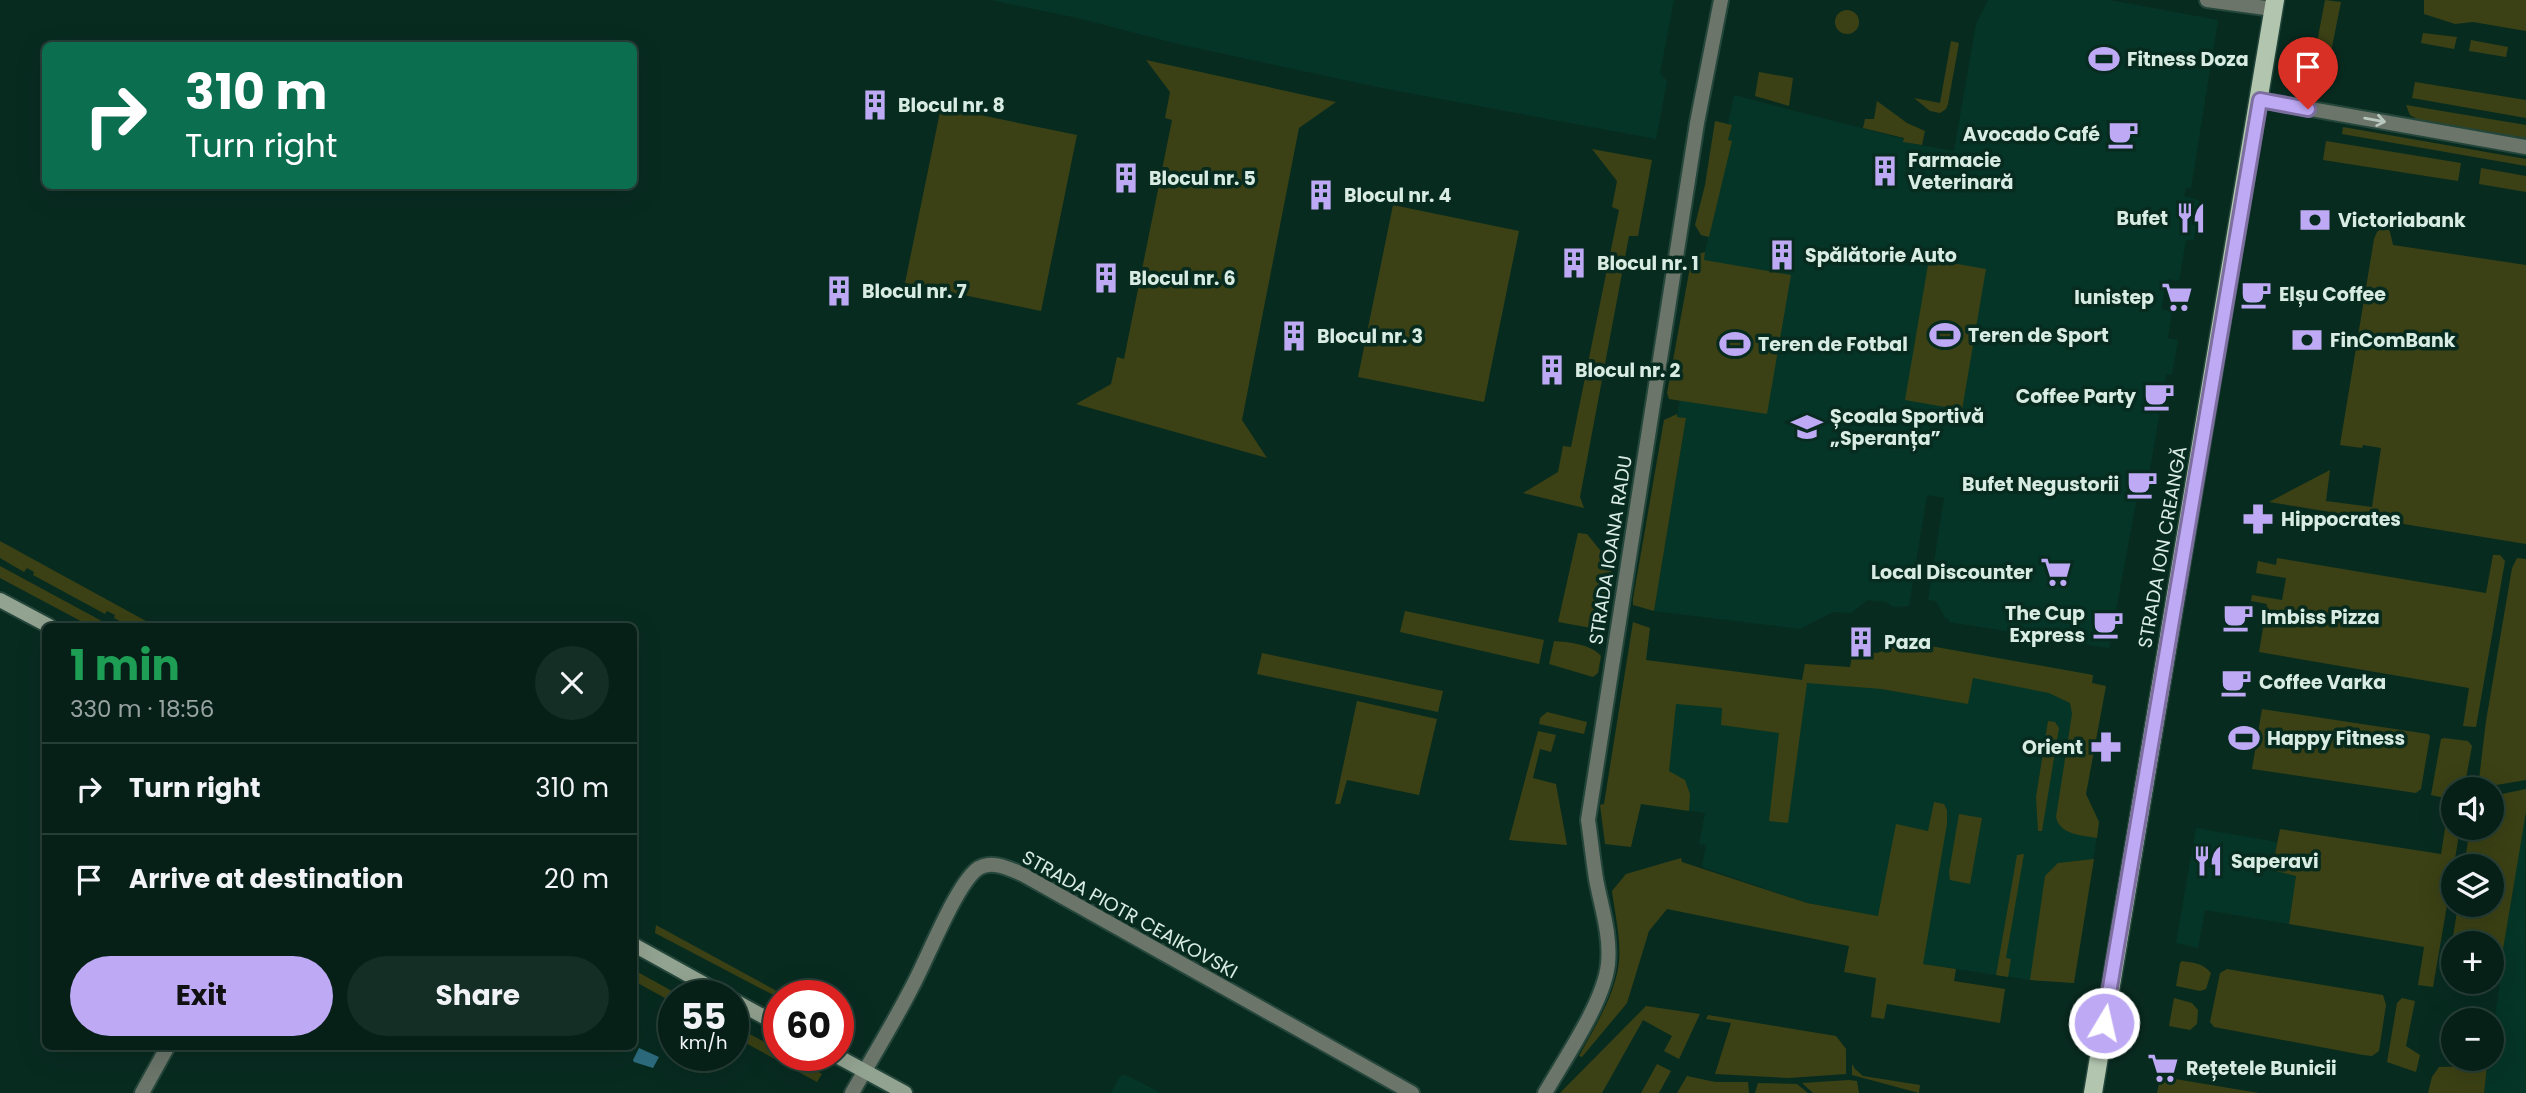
<!DOCTYPE html>
<html lang="en">
<head>
<meta charset="utf-8">
<style>
  :root { --surface:#062018; --page:#142d25; --text:#f1f3f6; --muted:#98a3a2; --line:#273e37; --accent:#bea9f4 }
  body { margin:0; font-family:Poppins,sans-serif; background:var(--page); color:var(--text); height:100vh; display:flex; flex-direction:column; font-size:26px; white-space:nowrap }
  * { box-sizing:border-box; margin:0 }
  p { font-size:23px; color:var(--muted) }
  .icon { flex:none; width:38px; height:38px; fill:none; stroke:currentColor; stroke-width:2; stroke-linecap:round; stroke-linejoin:round }
  .map { position:relative; flex:1; overflow:hidden }
  .details { position:absolute; left:42px; top:623px; width:595px; height:427px; display:flex; flex-direction:column; background:var(--surface); border-radius:10px; box-shadow:0 7px 28px #0002,0 0 0 2px var(--line) }
  .details>* { flex:none }
  .hud { position:absolute; left:42px; top:42px; width:595px; height:147px; border-radius:10px; box-shadow:0 7px 28px #0002,0 0 0 2px var(--line); background:#0b6e4f; color:#fff; overflow:hidden }
  .buttons { position:absolute; left:2441px; top:777px; display:grid; gap:14px }
  .buttons a { display:grid; place-items:center; width:63px; height:63px; border-radius:50%; background:var(--surface); box-shadow:0 7px 28px #0002,0 0 0 2px var(--line); font-size:35px }
  .speed { position:absolute; left:658px; top:980px; display:flex; gap:14px; font-size:35px; font-weight:700; text-align:center }
  .speed>* { display:grid; place-content:center; width:91px; height:91px; border-radius:50%; background:var(--surface); box-shadow:0 7px 28px #0002,0 0 0 2px var(--line); line-height:1 }
  .speed small { font-size:18px; font-weight:400 }
  .speed .limit { border:10px solid #d22; background:#fff; color:#111 }
  .pin { position:absolute; display:grid; place-items:center; width:60px; height:60px; color:#fff; margin:-72px -30px; border-radius:50% 50% 50% 0; rotate:-45deg; box-shadow:0 0 7px #0007 }
  .pin .icon { rotate:45deg }
  .me { position:absolute; width:77px; margin:-38px; rotate:9deg; stroke-linejoin:round; filter:drop-shadow(0 0 5px #0008) }
  .turn { display:flex; align-items:center; gap:24px; height:147px; padding:0 28px; font-size:32px }
  .turn .icon { width:91px; height:91px; stroke-width:2.5 }
  .turn b { display:block; font-size:49px; line-height:60px }
  .round { display:grid; place-items:center; flex:none; width:74px; height:74px; border-radius:37px; background:var(--page) }
  .head { display:flex; align-items:center; justify-content:space-between; height:119px; padding:0 28px }
  h1 { font-size:42px; font-weight:700; line-height:52px; color:#1e9e55 }
  .primary-button { display:flex; gap:14px; margin-top:auto; padding:14px 28px }
  .primary-button a { flex:1; height:80px; border-radius:42px; background:var(--accent); color:#111; font-size:28px; font-weight:700; line-height:80px; text-align:center }
  .primary-button a+a { background:var(--page); color:var(--text) }
  ul { padding:0; list-style:none }
  li { display:flex; align-items:center; gap:21px; height:91px; padding:0 28px; border-top:2px solid var(--line) }
  li div { flex:1 }
  li b { display:block; font-size:26px }
  li em { font-style:normal }
  .map>svg:first-child { display:block }
</style>
</head>
<body>
<div class="map">
<svg width="2526" height="1093" viewBox="0 0 2526 1093">
  <rect width="100%" height="100%" fill="#082b20"/>
  <g fill="#053527">
    <polygon points="991,0 1674,0 1660,73 1667,81 1656,139 1387,89 1182,45 1077,18"/>
    <polygon points="1988,0 2110,0 2218,20 2191,188 2186,188 2184,196 2199,200 2194,240 2186,240 2179,281 2167,279 2161,309 2172,311 2168,338 2178,340 2172,374 2166,375 2146,493 2138,492 2109,648 1949,622 1949,619 1945,618 1936,601 1928,600 1944,498 1927,495 1909,606 1893,607 1886,602 1868,600 1851,613 1833,612 1800,629 1654,611 1686,418 1677,417 1705,252 1731,141 1728,140 1732,125 1728,124 1734,95 1904,139 1904,142 1954,151 1976,24"/>
    <polygon points="1977,654 2093,675 2092,683 2106,686 2086,794 2099,822 2074,983 2030,980 1923,964 1878,916 1807,903 1702,867 1706,845 1699,844 1705,813 1641,804 1666,664 1881,689 1968,704"/>
    <polygon points="2525,812 2526,1093 2484,1093 2488,1059 2492,1059 2492,1034 2500,985 2497,984"/>
    <polygon points="2196,828 2277,842 2273,864 2296,876 2289,924 2205,910 2198,948 2176,943"/>
    <polygon points="1124,1075 1130,1077 1161,1093 1111,1093 1120,1076"/>
  </g>
  <g fill="#3b4114">
    <polygon points="2325,0 2341,2 2326,77 2311,74"/>
    <polygon points="2424,0 2526,0 2526,31 2473,22 2455,24 2424,14"/>
    <circle cx="1847" cy="22" r="12"/>
    <polygon points="2423,33 2457,37 2454,49 2421,43"/>
    <polygon points="2471,40 2508,47 2506,57 2469,51"/>
    <polygon points="1951,41 1959,43 1948,104 1946,109 1940,113 1930,111 1914,98 1940,103"/>
    <polygon points="1146,60 1336,102 1299,128 1242,420 1267,458 1076,404 1111,384 1117,357 1124,359 1172,120 1165,118 1170,92"/>
    <polygon points="1759,72 1793,78 1789,106 1755,96"/>
    <polygon points="2415,82 2526,100 2526,118 2412,98"/>
    <polygon points="1877,101 1907,123 1925,131 1922,145 1903,142 1904,138 1863,128 1865,119 1874,119"/>
    <polygon points="2406,105 2526,125 2526,138 2417,119 2410,115"/>
    <polygon points="941,107 1077,135 1041,311 905,283"/>
    <polygon points="1715,121 1732,125 1728,140 1732,141 1709,237 1701,235 1695,225 1705,185"/>
    <polygon points="2343,127 2526,159 2526,166 2342,134"/>
    <polygon points="2326,141 2461,163 2458,181 2323,160"/>
    <polygon points="1592,149 1652,160 1638,236 1629,236 1580,497 1584,508 1523,493 1558,472 1563,446 1571,447 1619,210 1612,207 1617,181"/>
    <polygon points="2481,168 2526,176 2526,192 2479,184"/>
    <polygon points="1393,205 1519,231 1484,402 1358,377"/>
    <polygon points="2383,227 2389,228 2393,245 2526,265 2526,544 2269,502 2330,470 2326,501 2372,507 2381,448 2363,445 2362,448 2340,445 2374,239 2377,232"/>
    <polygon points="1705,252 1704,260 1791,275 1767,414 1669,399 1667,393 1692,256"/>
    <polygon points="1929,259 1986,269 1962,410 1905,400"/>
    <polygon points="1677,414 1677,417 1686,418 1654,611 1633,605 1633,599 1664,420"/>
    <polygon points="1578,533 1587,534 1604,555 1612,572 1602,627 1597,629 1558,622"/>
    <polygon points="0,541 155,626 129,626 114,618 115,615 107,611 105,614 33,575 34,572 27,568 24,572 0,558"/>
    <polygon points="2493,555 2500,555 2505,561 2476,727 2463,726 2469,688 2259,652 2267,604 2251,601 2252,595 2282,600 2286,578 2256,573 2258,561 2276,565 2277,558 2486,593"/>
    <polygon points="2517,558 2526,559 2526,780 2478,788 2486,721 2512,568"/>
    <polygon points="0,566 111,626 90,626 0,578"/>
    <polygon points="1405,611 1544,640 1539,664 1400,632"/>
    <path d="M1633,622L1650,628L1646,660L1802,680L1805,664L1850,667L1853,650L1877,653L1908,642L2093,675L2092,683L2106,686L2086,794L2099,822L2097,838C2081,835 2060,835 2056,817L2072,714L2070,703L2049,693L1973,678L1968,704L1881,689L1807,683L1788,823L1769,821L1779,733L1721,725L1722,708L1676,704L1669,771L1685,780L1690,794L1689,811L1641,804L1631,847L1605,844L1600,805L1604,804Z"/>
    <path d="M1554,641C1568,642 1591,644 1601,656L1598,673L1593,677L1549,664Z"/>
    <polygon points="1262,653 1443,691 1438,712 1257,674"/>
    <polygon points="1357,701 1437,719 1419,795 1347,780 1340,804 1335,804"/>
    <polygon points="2262,709 2428,734 2430,736 2421,789 2416,793 2252,769"/>
    <polygon points="1547,712 1587,722 1584,734 1539,724 1540,718"/>
    <polygon points="2048,721 2055,722 2059,728 2042,831 2038,831 2036,797"/>
    <polygon points="1538,731 1556,735 1551,752 1540,749 1533,778 1556,784 1567,845 1509,840"/>
    <polygon points="2444,738 2468,741 2472,746 2464,789 2454,789 2453,800 2431,795 2441,739"/>
    <polygon points="2526,789 2526,812 2499,973 2492,973 2492,943 2454,943 2453,970 2448,969 2458,905 2492,905 2492,866 2464,866 2470,828 2492,828 2492,796"/>
    <path d="M1934,802L1944,804L1947,810V824L1923,964L1956,969L1954,981L2005,989L2000,1023L1887,1004L1884,1019L1871,1017L1876,978L1844,972L1849,946L1667,909L1649,931L1627,1003L1582,1057L1579,1056C1594,1028 1616,994 1619,961C1621,939 1615,914 1612,891L1626,874L1681,858L1682,862L1807,903L1878,916L1896,824L1928,831Z"/>
    <polygon points="1959,814 1982,818 1970,884 1950,880 1949,872"/>
    <polygon points="2447,816 2453,819 2454,828 2458,828 2458,841 2433,987 2418,985 2424,947 2289,924 2296,876 2276,871 2273,864 2280,829 2441,854"/>
    <polygon points="2024,854 2006,958 2011,959 2008,977 1996,975 2017,855"/>
    <polygon points="2094,859 2074,983 2030,980 2045,876 2058,863"/>
    <polygon points="656,925 786,996 779,996 779,998 655,933"/>
    <path d="M2182,961C2194,963 2203,963 2211,973L2206,989L2200,991L2176,986L2180,963Z"/>
    <polygon points="2227,969 2383,995 2386,1005 2379,1051 2372,1056 2363,1055 2214,1027 2210,1022 2220,973"/>
    <polygon points="634,970 681,996 674,996 674,1003 634,981"/>
    <polygon points="2174,998 2192,1003 2198,1010 2197,1024 2190,1030 2169,1026"/>
    <polygon points="2402,998 2415,1001 2406,1046 2420,1055 2416,1072 2387,1062 2397,1003"/>
    <polygon points="1646,1006 1700,1014 1679,1059 1664,1051 1672,1036 1643,1020 1602,1093 1560,1093"/>
    <polygon points="1708,1015 1836,1036 1846,1049 1846,1074 1789,1078 1715,1074 1731,1023 1706,1019"/>
    <polygon points="733,1025 779,1050 779,1055 789,1055 822,1074 817,1082 733,1036"/>
    <polygon points="1657,1064 1671,1071 1659,1093 1641,1093"/>
    <polygon points="1852,1064 1855,1069 1863,1076 1920,1085 1919,1093 1852,1075"/>
    <polygon points="2487,1066 2484,1093 2428,1093 2432,1077 2439,1067"/>
    <polygon points="1687,1076 1715,1082 1748,1082 1749,1093 1677,1093"/>
    <polygon points="2160,1079 2174,1081 2175,1079 2259,1093 2157,1093"/>
    <polygon points="1849,1080 1857,1081 1859,1093 1813,1093 1802,1083"/>
    <polygon points="1758,1083 1797,1084 1808,1093 1755,1093"/>
  </g>
  <polygon fill="#2d6c7e" points="639,1048 659,1057 653,1068 634,1062 633,1060"/>
  <g fill="none" stroke-linecap="round" stroke-linejoin="round">
    <g stroke="#25463b" stroke-width="18">
      <g id="street">
        <polyline points="2207,0 2273,9"/>
        <polyline points="2260,100 2526,147"/>
        <polyline points="142,1093 168,1046"/>
        <path d="M852,1093C872,1058 893,1024 911,989C927,960 954,889 976,870C990,859 1008,868 1022,874L1412,1093"/>
        <path d="M1545,1093C1565,1058 1604,1002 1608,964C1611,935 1601,906 1596,879C1593,860 1591,840 1588,820L1697,123L1721,0"/>
      </g>
    </g>
    <g stroke="#25463b" stroke-width="18">
      <g id="secondary">
        <polyline points="0,600 49,626"/>
        <polyline points="634,945 726,996"/>
        <polyline points="733,1000 779,1025"/>
        <polyline points="835,1055 905,1093"/>
      </g>
    </g>
    <g stroke="#25463b" stroke-width="21">
      <polyline id="primary" points="2093,1093 2275,0"/>
    </g>
    <use href="#street" stroke="#6b756a" stroke-width="14"/>
    <use href="#secondary" stroke="#93a391" stroke-width="14"/>
    <use href="#primary" stroke="#b2c6af" stroke-width="18"/>
  </g>
  <defs><path id="oneway-shaft" d="M-6 0H5M1.5-3L5.5 0L1.5 3" fill="none" stroke-width="1.6" stroke-linecap="round" stroke-linejoin="round" transform="scale(1.75)"/></defs>
  <use stroke="#b8c8bf" href="#oneway-shaft" transform="translate(2375 120) rotate(10)"/>
  <g fill="none" stroke-linecap="round" stroke-linejoin="round">
    <g stroke="#7c6e9f" stroke-width="18">
      <polyline id="route" points="2104,1023 2260,100 2308,109"/>
    </g>
    <use href="#route" stroke="#bea9f4" stroke-width="12"/>
  </g>
  <defs>
    <g id="stadium-bare" transform="scale(2.415)"><path d="M0-5a6.5 5 0 1 0 0 10a6.5 5 0 1 0 0-10ZM-3.5-1.8h7v3.6h-7Z" fill="#bea9f4" stroke="#082b20" stroke-width="2.5" paint-order="stroke"/></g>
    <g id="building-bare" transform="scale(2.415)"><path d="M-4-6H4V6H1V3H-1V6H-4ZM-2.5-4.3h1.7v1.8h-1.7ZM.8-4.3h1.7v1.8H.8ZM-2.5-1h1.7V.8h-1.7ZM.8-1h1.7V.8H.8Z" fill="#bea9f4" stroke="#082b20" stroke-width="2.5" paint-order="stroke"/></g>
    <g id="cafe-bare" transform="scale(2.415)"><path d="M-5.5-4.5H6V0H3Q3 3.5 0 3.5H-2.5Q-5.5 3.5-5.5 0ZM3-3.2v2h1.7v-2ZM-6 4.5H4V6H-6Z" fill="#bea9f4" stroke="#082b20" stroke-width="2.5" paint-order="stroke"/></g>
    <g id="restaurant-bare" transform="scale(2.415)"><path d="M-5-6h1v4h1v-4h1v4h1v-4h1v5L-1.5 .5V6h-2V.5L-5-1ZM5-6V6H3V1.5H1.5Q1.5-4 5-6Z" fill="#bea9f4" stroke="#082b20" stroke-width="2.5" paint-order="stroke"/></g>
    <g id="bank-bare" transform="scale(2.415)"><path d="M-6-4H6V4H-6ZM0-2.3a2.3 2.3 0 1 0 0 4.6a2.3 2.3 0 1 0 0-4.6Z" fill="#bea9f4" stroke="#082b20" stroke-width="2.5" paint-order="stroke"/></g>
    <g id="supermarket-bare" transform="scale(2.415)"><path d="M-6-5.5h2.5l.6 2H6L4.5 2H-2.5L-4.4-4H-6ZM-1.5 3.2a1.3 1.3 0 1 0 .1 0ZM3 3.2a1.3 1.3 0 1 0 .1 0Z" fill="#bea9f4" stroke="#082b20" stroke-width="2.5" paint-order="stroke"/></g>
    <g id="school-bare" transform="scale(2.415)"><path d="M0-5L7-2L0 1L-7-2ZM-4 1L0 2.5L4 1V4Q0 6-4 4Z" fill="#bea9f4" stroke="#082b20" stroke-width="2.5" paint-order="stroke"/></g>
    <g id="pharmacy-bare" transform="scale(2.415)"><path d="M-2-6h4v4h4v4h-4v4h-4v-4h-4v-4h4Z" fill="#bea9f4" stroke="#082b20" stroke-width="2.5" paint-order="stroke"/></g>
  </defs>
  <g fill-rule="evenodd">
    <use href="#stadium-bare" x="2104" y="59"/>
    <use href="#building-bare" x="875" y="105"/>
    <use href="#cafe-bare" x="2123" y="134"/>
    <use href="#building-bare" x="1885" y="171"/>
    <use href="#building-bare" x="1126" y="178"/>
    <use href="#building-bare" x="1321" y="195"/>
    <use href="#restaurant-bare" x="2191" y="218"/>
    <use href="#bank-bare" x="2315" y="220"/>
    <use href="#building-bare" x="1782" y="255"/>
    <use href="#building-bare" x="1574" y="263"/>
    <use href="#building-bare" x="1106" y="278"/>
    <use href="#building-bare" x="839" y="291"/>
    <use href="#cafe-bare" x="2256" y="294"/>
    <use href="#supermarket-bare" x="2177" y="297"/>
    <use href="#stadium-bare" x="1945" y="335"/>
    <use href="#building-bare" x="1294" y="336"/>
    <use href="#bank-bare" x="2307" y="340"/>
    <use href="#stadium-bare" x="1735" y="344"/>
    <use href="#building-bare" x="1552" y="370"/>
    <use href="#cafe-bare" x="2159" y="396"/>
    <use href="#school-bare" x="1807" y="427"/>
    <use href="#cafe-bare" x="2142" y="484"/>
    <use href="#pharmacy-bare" x="2258" y="519"/>
    <use href="#supermarket-bare" x="2056" y="572"/>
    <use href="#cafe-bare" x="2238" y="617"/>
    <use href="#cafe-bare" x="2108" y="624"/>
    <use href="#building-bare" x="1861" y="642"/>
    <use href="#cafe-bare" x="2236" y="682"/>
    <use href="#stadium-bare" x="2244" y="738"/>
    <use href="#pharmacy-bare" x="2106" y="747"/>
    <use href="#restaurant-bare" x="2208" y="861"/>
    <use href="#supermarket-bare" x="2163" y="1068"/>
  </g>
  <g text-anchor="middle" stroke-width="7" stroke-linejoin="round" paint-order="stroke">
    <g font-size="19" font-weight="bold" fill="#d9ece4" stroke="#082b20" text-anchor="start">
      <text x="2127" y="66">Fitness Doza</text>
      <text x="898" y="112">Blocul nr. 8</text>
      <text x="2100" y="141" text-anchor="end">Avocado Café</text>
      <text x="1908" y="167">Farmacie<tspan x="1908" dy="22">Veterinară</tspan></text>
      <text x="1149" y="185">Blocul nr. 5</text>
      <text x="1344" y="202">Blocul nr. 4</text>
      <text x="2168" y="225" text-anchor="end">Bufet</text>
      <text x="2338" y="227">Victoriabank</text>
      <text x="1805" y="262">Spălătorie Auto</text>
      <text x="1597" y="270">Blocul nr. 1</text>
      <text x="1129" y="285">Blocul nr. 6</text>
      <text x="862" y="298">Blocul nr. 7</text>
      <text x="2279" y="301">Elșu Coffee</text>
      <text x="2154" y="304" text-anchor="end">Iunistep</text>
      <text x="1968" y="342">Teren de Sport</text>
      <text x="1317" y="343">Blocul nr. 3</text>
      <text x="2330" y="347">FinComBank</text>
      <text x="1758" y="351">Teren de Fotbal</text>
      <text x="1575" y="377">Blocul nr. 2</text>
      <text x="2136" y="403" text-anchor="end">Coffee Party</text>
      <text x="1830" y="423">Școala Sportivă<tspan x="1830" dy="22">„Speranța”</tspan></text>
      <text x="2119" y="491" text-anchor="end">Bufet Negustorii</text>
      <text x="2281" y="526">Hippocrates</text>
      <text x="2033" y="579" text-anchor="end">Local Discounter</text>
      <text x="2085" y="620" text-anchor="end">The Cup<tspan x="2085" dy="22">Express</tspan></text>
      <text x="2261" y="624">Imbiss Pizza</text>
      <text x="1884" y="649">Paza</text>
      <text x="2259" y="689">Coffee Varka</text>
      <text x="2267" y="745">Happy Fitness</text>
      <text x="2083" y="754" text-anchor="end">Orient</text>
      <text x="2231" y="868">Saperavi</text>
      <text x="2186" y="1075">Rețetele Bunicii</text>
    </g>
    <g font-size="19" fill="#d9ece4" stroke="#082b20">
      <text transform="translate(2162 547) rotate(-80)" y="7">STRADA ION CREANGĂ</text>
      <text transform="translate(1610 550) rotate(-81)" y="7">STRADA IOANA RADU</text>
      <text transform="translate(1130 914) rotate(29)" y="7">STRADA PIOTR CEAIKOVSKI</text>
    </g>
  </g>
</svg>
<div class="buttons">
<a><svg class="icon" aria-label="sound" viewBox="0 0 24 24"><path d="M4 9h4l5-4v14l-5-4H4zM17 9q2 3 0 6"/></svg></a>
<a><svg class="icon" aria-label="layers" viewBox="0 0 24 24"><path d="M12 4l9 5-9 5-9-5zM3 14l9 5 9-5"/></svg></a>
<a>+</a>
<a>−</a>
</div>
<div class="speed"><div>55<small>km/h</small></div><div class="limit">60</div></div>
<div class="pin" style="left:2308px;top:109px;background:#d93025"><svg class="icon" aria-label="arrive" viewBox="0 0 24 24"><path d="M6 21V4h12l-3 4 3 4H6"/></svg></div>
<svg class="me" style="left:2104px;top:1023px" viewBox="-20 -20 40 40"><circle r="17" fill="#bea9f4" stroke="#fff" stroke-width="3"/><path d="M0-11L8 9 0 5-8 9z" fill="#fff"/></svg>
<div class="hud">
<div class="turn"><svg class="icon" aria-label="right" viewBox="0 0 24 24"><path d="M7 20v-9h11M14 6l5 5-5 5"/></svg><div><b>310 m</b>Turn right</div></div>
</div>
<section class="details">
<div class="head"><div><h1>1 min</h1><p>330 m · 18:56</p></div><a class="round"><svg class="icon" aria-label="close" viewBox="0 0 24 24"><path d="M6 6l12 12M18 6L6 18"/></svg></a></div>
<ul>
<li><svg class="icon" aria-label="right" viewBox="0 0 24 24"><path d="M7 20v-9h11M14 6l5 5-5 5"/></svg><div><b>Turn right</b></div><em>310 m</em></li>
<li><svg class="icon" aria-label="arrive" viewBox="0 0 24 24"><path d="M6 21V4h12l-3 4 3 4H6"/></svg><div><b>Arrive at destination</b></div><em>20 m</em></li>
</ul>
<div class="primary-button"><a>Exit</a><a>Share</a></div>
</section>
</div>
</body>
</html>
